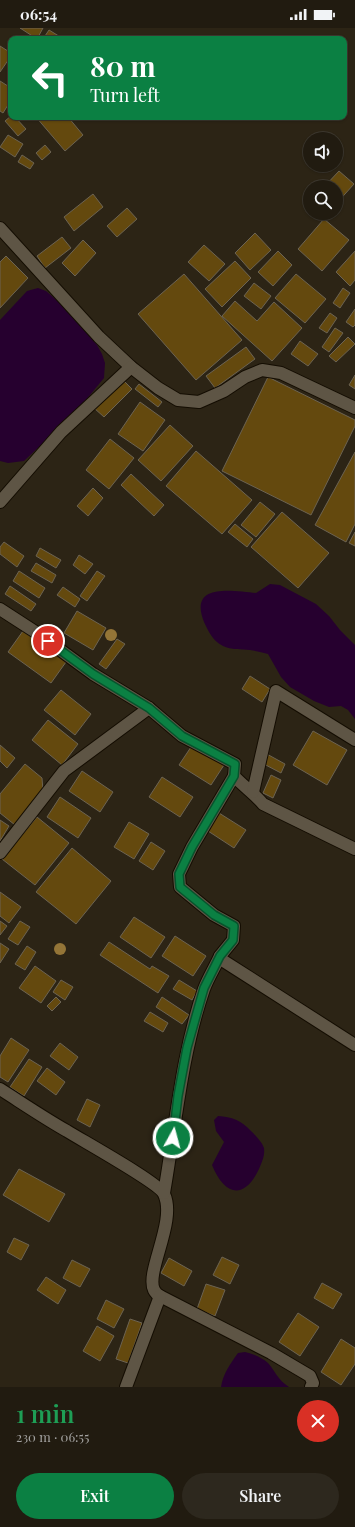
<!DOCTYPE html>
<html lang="en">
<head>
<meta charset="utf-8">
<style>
  :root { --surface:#211b10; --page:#2d281e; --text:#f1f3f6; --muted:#a2a19f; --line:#3e3930; --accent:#0b8043 }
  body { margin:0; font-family:"Playfair Display",serif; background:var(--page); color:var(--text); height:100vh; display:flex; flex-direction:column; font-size:15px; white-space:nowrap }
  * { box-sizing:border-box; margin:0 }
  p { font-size:13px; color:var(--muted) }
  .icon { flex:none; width:22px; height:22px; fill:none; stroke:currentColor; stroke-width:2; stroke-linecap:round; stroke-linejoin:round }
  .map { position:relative; height:1359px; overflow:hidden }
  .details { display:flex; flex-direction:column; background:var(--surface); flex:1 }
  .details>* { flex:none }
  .hud { position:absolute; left:8px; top:8px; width:339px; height:84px; border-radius:8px; box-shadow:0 1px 3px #0004,0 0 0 1px var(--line); background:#0b8043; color:#fff; overflow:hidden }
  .controls { position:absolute; left:303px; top:104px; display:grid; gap:8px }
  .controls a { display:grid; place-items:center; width:40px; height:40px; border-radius:50%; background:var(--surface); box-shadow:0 1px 3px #0004,0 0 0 1px var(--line); font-size:20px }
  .pin { position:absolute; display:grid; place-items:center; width:34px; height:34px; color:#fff; margin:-17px; border:2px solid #fff; border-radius:50%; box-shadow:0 1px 4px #0007 }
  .me { position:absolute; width:44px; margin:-22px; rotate:7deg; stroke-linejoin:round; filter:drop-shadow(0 0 3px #0008) }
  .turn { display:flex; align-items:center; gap:14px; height:84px; padding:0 16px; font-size:18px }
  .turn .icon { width:52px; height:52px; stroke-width:2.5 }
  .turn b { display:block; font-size:28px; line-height:34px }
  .round { display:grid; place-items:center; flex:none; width:42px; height:42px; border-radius:21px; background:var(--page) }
  .overview { display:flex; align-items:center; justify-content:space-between; height:68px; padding:0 16px }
  h1 { font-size:24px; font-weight:600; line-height:30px; color:#1e9e55 }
  .cta { display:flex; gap:8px; margin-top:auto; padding:8px 16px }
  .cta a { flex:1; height:46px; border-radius:24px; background:var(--accent); color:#fff; font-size:16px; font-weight:600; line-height:46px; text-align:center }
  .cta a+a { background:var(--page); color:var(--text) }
  .status { display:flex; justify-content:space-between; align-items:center; height:28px; padding:0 20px; background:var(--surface); direction:ltr }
  .status svg { height:11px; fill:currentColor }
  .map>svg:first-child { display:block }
</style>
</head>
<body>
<div class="status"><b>06:54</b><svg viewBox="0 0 49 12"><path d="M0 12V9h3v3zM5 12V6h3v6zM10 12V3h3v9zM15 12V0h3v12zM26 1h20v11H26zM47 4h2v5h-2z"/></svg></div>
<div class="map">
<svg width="355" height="1359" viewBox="0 0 355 1359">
  <rect width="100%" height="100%" fill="#2c2415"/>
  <g fill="#26002f">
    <polygon points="38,260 46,263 68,282 97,317 102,326 105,335 104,350 76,384 24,433 8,435 0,433 0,292 27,263"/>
    <path d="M270,556L280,557L316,576L329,588L340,602L355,617V691L348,682L341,678L329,679L314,673L290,659L281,649L268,626C262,624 256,623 250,622C241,621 231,622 223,618C212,612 209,604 204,594C188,554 233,563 256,565Z"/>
    <path d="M218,1088C232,1089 241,1092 251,1103C255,1107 262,1114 264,1120C265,1128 262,1134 259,1141C244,1173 224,1167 212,1137L224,1114L216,1103L214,1092Z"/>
    <path d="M245,1324C253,1326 261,1329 268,1335C276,1344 277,1351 289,1359H221C223,1346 230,1336 238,1325Z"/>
  </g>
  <g fill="#64490e" stroke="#6c6352">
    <polygon points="20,0 43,0 37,11"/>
    <polygon points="49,2 62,10 62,11 43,11"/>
    <polygon points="0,18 11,25 11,28 0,44"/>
    <polygon points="0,53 11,60 11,72 3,85 0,83"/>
    <polygon points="11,88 15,89 26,101 18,108 5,93"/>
    <polygon points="36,89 68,89 83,107 65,123"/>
    <polygon points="8,107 23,116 15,129 0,119"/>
    <polygon points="45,117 51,124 42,132 36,125"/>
    <polygon points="22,127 34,135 30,141 18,134"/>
    <polygon points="339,143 354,156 336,176 336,159 324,159"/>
    <polygon points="93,166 103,179 74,203 64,189"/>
    <polygon points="127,180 137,191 117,209 107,198"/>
    <polygon points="324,191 349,212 322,243 298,221"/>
    <polygon points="255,205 271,222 250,242 235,225"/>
    <polygon points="62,209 71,220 45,240 37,228"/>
    <polygon points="83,212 96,225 75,248 62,235"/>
    <polygon points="204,217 225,236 209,253 188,234"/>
    <polygon points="278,223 292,237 273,258 258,244"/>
    <polygon points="355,223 355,252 350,258 336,244"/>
    <polygon points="6,228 28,250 0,280 0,234"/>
    <polygon points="235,233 251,250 222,279 205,261"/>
    <polygon points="184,246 242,312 196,352 138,286"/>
    <polygon points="296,246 326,271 305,295 275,270"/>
    <polygon points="254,255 271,268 261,281 244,268"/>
    <polygon points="343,260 350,265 340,280 333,275"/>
    <polygon points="235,273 257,293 274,274 302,300 272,333 222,288"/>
    <polygon points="355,281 355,297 353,299 346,294"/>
    <polygon points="330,285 337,290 327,305 319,300"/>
    <polygon points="335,300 343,305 329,324 322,319"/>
    <polygon points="348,309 355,316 336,334 329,328"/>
    <polygon points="300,313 318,326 308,338 291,326"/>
    <polygon points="246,319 255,331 215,360 206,348"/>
    <polygon points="355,347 355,361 349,357"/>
    <polygon points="268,349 355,392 355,398 311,487 222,443"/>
    <polygon points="122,351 132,361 104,389 94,380"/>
    <polygon points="139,356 162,374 158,379 135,361"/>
    <polygon points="140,374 165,392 143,423 118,406"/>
    <polygon points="170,397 193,418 161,453 138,432"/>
    <polygon points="110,411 134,430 109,461 86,442"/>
    <polygon points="196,423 252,472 222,506 166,458"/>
    <polygon points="355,424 355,496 346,514 315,497"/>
    <polygon points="131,446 164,477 154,488 121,457"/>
    <polygon points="93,460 103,470 88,488 77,478"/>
    <polygon points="260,474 275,486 256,509 241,497"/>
    <polygon points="282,484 329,525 298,560 251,519"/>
    <polygon points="235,496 253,511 247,519 228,504"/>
    <polygon points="355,504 355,518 349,515"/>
    <polygon points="4,514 24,528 17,539 0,526 0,519"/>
    <polygon points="40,520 61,532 56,540 36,528"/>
    <polygon points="79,527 93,536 85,546 73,537"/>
    <polygon points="36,535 56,547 52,555 31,543"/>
    <polygon points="19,543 45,560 39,570 13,553"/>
    <polygon points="97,543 105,548 87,573 80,568"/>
    <polygon points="10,558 36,576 31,583 5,566"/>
    <polygon points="63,559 80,571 75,579 57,567"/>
    <polygon points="77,583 106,600 93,622 64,605"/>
    <polygon points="23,603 66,634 51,655 8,624"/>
    <polygon points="117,611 125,616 106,641 99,636"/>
    <polygon points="250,648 270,661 262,674 242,661"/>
    <polygon points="61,662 91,686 75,707 44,682"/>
    <polygon points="48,692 78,716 62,737 32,712"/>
    <polygon points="313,703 347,722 327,757 293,737"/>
    <polygon points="193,716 224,737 211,757 179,737"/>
    <polygon points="0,717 15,730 7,740 0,733"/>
    <polygon points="265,725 285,736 281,745 260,734"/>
    <polygon points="25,736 42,750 43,763 15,797 0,785 0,766"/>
    <polygon points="82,743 113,764 100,784 69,763"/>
    <polygon points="271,747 281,752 273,770 263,765"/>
    <polygon points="162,749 193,769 180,789 149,769"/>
    <polygon points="60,769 91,790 78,810 47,789"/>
    <polygon points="219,785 246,802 234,820 208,803"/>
    <polygon points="37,789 69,815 35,857 2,831"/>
    <polygon points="0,792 9,798 0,813"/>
    <polygon points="129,794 149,806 134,831 114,819"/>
    <polygon points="151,814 165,823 153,842 139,833"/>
    <polygon points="72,820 111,853 76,896 36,864"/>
    <polygon points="0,864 21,879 9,895 0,888"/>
    <polygon points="134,889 165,909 151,930 120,909"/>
    <polygon points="0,893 7,898 0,907"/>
    <polygon points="20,893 30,899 18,917 8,911"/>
    <polygon points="175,908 206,928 193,948 162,928"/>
    <polygon points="109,914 150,941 152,938 169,948 158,965 100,927"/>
    <polygon points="0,915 9,921 0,935"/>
    <polygon points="27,918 36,924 25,942 15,936"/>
    <polygon points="35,938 56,953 41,975 19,960"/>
    <polygon points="61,952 73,959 65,972 53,964"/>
    <polygon points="179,952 197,963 192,972 173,961"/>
    <polygon points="56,969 61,974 52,983 47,978"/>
    <polygon points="162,969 189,987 182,996 156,979"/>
    <polygon points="150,984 168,995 163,1004 144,993"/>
    <polygon points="11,1010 29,1022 8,1054 0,1049 0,1028"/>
    <polygon points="60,1015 78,1029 69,1042 50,1028"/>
    <polygon points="29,1031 42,1039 24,1068 10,1059"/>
    <polygon points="47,1040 65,1054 56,1067 37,1053"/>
    <polygon points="87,1071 100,1077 90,1099 77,1092"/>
    <polygon points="19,1141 65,1166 49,1194 3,1167"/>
    <polygon points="14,1210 29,1217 21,1232 7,1224"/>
    <polygon points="222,1229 239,1237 230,1256 213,1247"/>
    <polygon points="169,1230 192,1243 184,1258 161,1245"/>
    <polygon points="72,1232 90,1241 80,1259 63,1250"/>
    <polygon points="46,1249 66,1262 58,1276 37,1262"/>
    <polygon points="322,1255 342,1266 333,1281 314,1270"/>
    <polygon points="206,1256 225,1262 215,1288 197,1281"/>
    <polygon points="106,1272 124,1281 114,1300 97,1291"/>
    <polygon points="298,1285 319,1299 300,1328 279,1314"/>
    <polygon points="130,1291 142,1295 128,1335 116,1331"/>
    <polygon points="97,1298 114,1308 100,1333 83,1323"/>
    <polygon points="341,1311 355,1320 355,1336 341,1357 321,1344"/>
  </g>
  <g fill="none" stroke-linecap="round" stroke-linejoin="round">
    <g stroke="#140d02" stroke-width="14">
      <g id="street">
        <polyline points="0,200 99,309 131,339 158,360 178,372 199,374 224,363 245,349 262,342 281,345 355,380"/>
        <polyline points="0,474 61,404 131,339"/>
        <path d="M0,581L37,605L93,646L149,680L182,708L235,736L234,748C243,758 254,765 263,776L355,821"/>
        <polyline points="234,748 192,819 179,846 180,859 214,887 234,898 233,912 220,928 222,932 355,1017"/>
        <polyline points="253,764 276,663 355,712"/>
        <polyline points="0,825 64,743 149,680"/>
        <path d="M0,1061C22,1075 44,1090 67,1103C83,1113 159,1155 164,1166C177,1193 145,1244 154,1262C155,1264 158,1267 160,1268L271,1325L310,1348L313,1355L311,1359"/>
        <path d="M164,1165C176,1096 181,1028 204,961C208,950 215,939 220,928"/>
        <polyline points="126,1359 160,1268"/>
      </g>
    </g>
    <use href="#street" stroke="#5e5545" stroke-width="12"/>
  </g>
  <g fill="#947537">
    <circle cx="111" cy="607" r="6"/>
    <circle cx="60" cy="921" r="6"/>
  </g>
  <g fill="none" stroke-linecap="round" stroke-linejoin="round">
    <g stroke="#07532c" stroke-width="10">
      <polyline id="route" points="48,613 93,646 149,680 182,708 235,736 234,748 192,819 179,846 180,859 214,887 234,898 233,912 220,928 204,960 187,1020 178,1068 173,1110"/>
    </g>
    <use href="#route" stroke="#0b8043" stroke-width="7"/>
  </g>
</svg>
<div class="controls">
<a><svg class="icon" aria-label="sound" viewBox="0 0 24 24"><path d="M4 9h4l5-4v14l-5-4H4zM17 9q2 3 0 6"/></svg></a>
<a><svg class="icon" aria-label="search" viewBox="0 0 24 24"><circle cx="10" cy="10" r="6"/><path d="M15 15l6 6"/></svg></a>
</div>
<div class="pin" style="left:48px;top:613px;background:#d93025"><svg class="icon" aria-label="arrive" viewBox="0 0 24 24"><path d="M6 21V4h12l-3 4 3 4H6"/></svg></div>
<svg class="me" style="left:173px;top:1110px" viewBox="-20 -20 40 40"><circle r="17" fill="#0b8043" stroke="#fff" stroke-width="3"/><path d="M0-11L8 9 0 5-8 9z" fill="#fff"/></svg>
<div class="hud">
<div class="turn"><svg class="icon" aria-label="left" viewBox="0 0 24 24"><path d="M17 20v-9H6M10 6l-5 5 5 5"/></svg><div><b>80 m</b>Turn left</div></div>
</div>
</div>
<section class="details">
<div class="overview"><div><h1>1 min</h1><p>230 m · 06:55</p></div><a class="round" style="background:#d93025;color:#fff"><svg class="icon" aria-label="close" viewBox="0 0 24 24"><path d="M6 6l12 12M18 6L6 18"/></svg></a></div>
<div class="cta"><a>Exit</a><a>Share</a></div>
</section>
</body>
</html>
